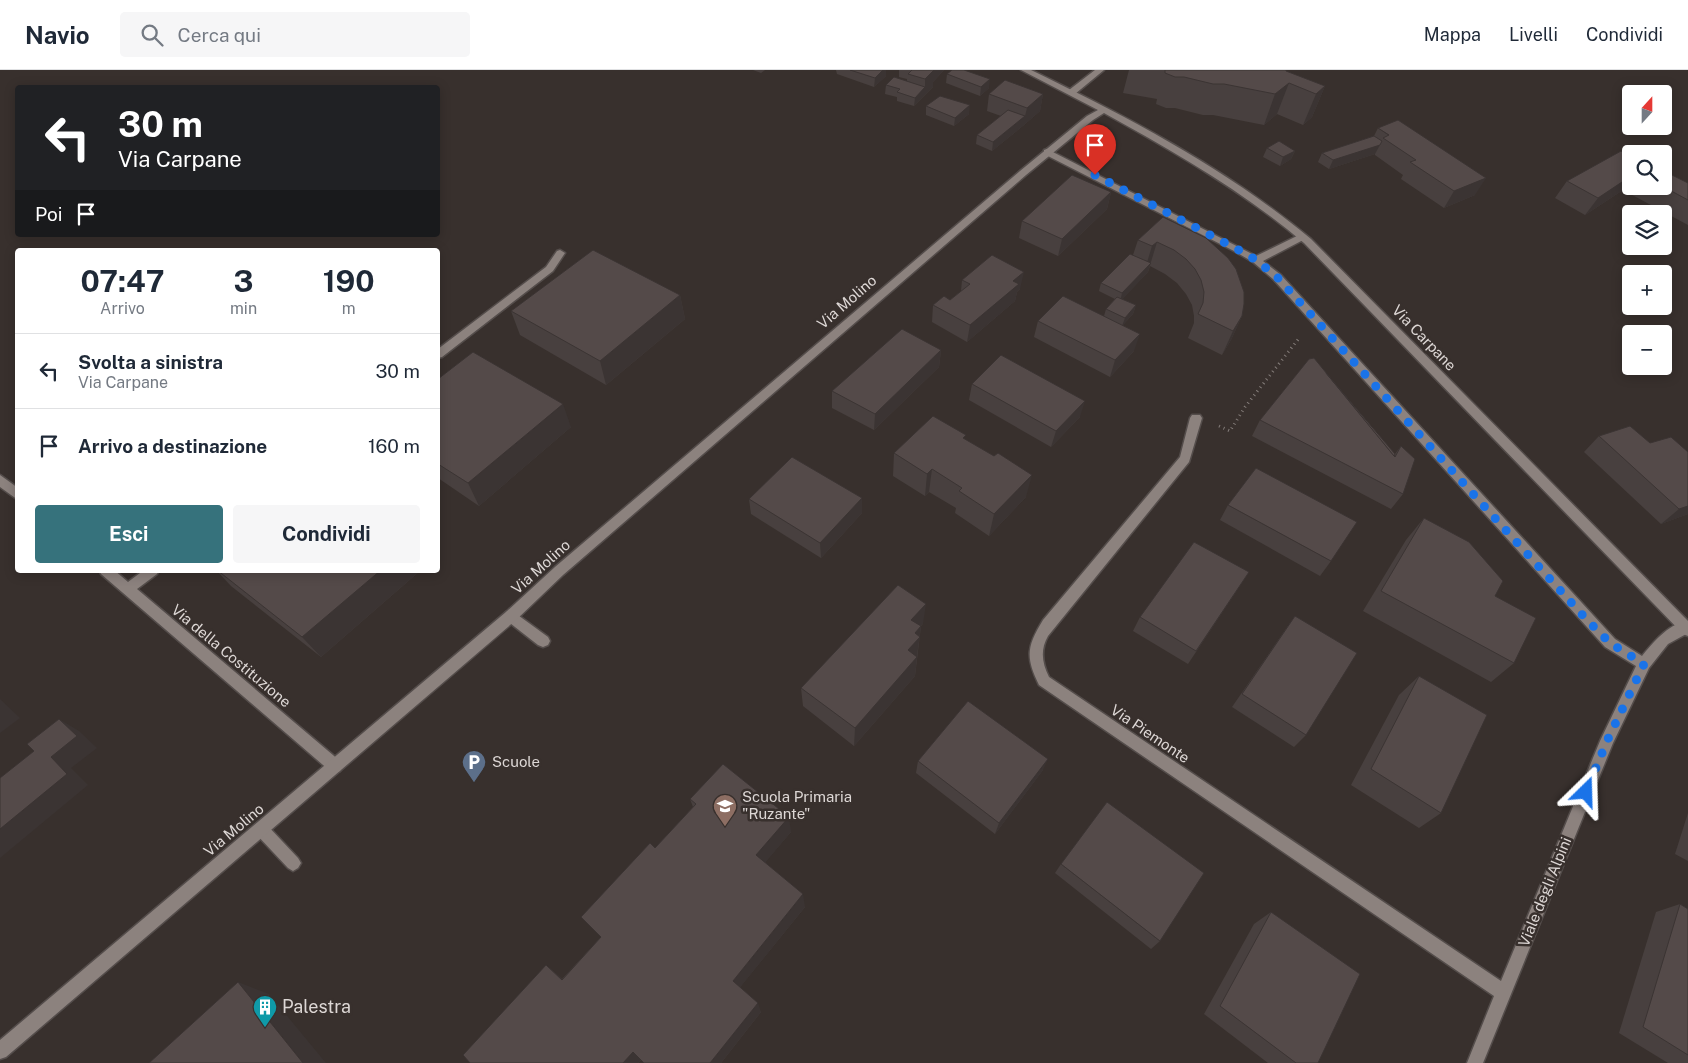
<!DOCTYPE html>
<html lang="it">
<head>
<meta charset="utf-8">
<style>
  :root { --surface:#fff; --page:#f6f6f7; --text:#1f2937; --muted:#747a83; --line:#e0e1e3; --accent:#36727c }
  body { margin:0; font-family:"Public Sans",sans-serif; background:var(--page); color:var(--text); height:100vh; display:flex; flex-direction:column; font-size:19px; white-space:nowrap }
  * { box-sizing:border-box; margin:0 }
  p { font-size:16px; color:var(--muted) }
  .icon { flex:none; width:28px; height:28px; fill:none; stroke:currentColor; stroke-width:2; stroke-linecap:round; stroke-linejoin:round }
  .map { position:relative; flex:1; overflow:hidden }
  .details { position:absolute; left:15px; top:178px; width:425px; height:325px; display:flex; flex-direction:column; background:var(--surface); border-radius:5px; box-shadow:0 2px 12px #0003 }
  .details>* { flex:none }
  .guide { position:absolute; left:15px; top:15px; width:425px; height:152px; border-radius:5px; box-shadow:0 2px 12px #0003; background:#202124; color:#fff; overflow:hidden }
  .needle { width:32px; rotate:21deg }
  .tools { position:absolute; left:1622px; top:15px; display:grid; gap:10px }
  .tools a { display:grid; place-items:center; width:50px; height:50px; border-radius:5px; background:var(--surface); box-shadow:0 2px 12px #0003; font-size:25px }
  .pin { position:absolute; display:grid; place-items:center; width:42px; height:42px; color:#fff; margin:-51px -21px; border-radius:50% 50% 50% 0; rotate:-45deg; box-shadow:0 0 5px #0007 }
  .pin .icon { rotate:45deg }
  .me { position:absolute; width:55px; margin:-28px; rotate:22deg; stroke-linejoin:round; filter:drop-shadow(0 0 4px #0008) }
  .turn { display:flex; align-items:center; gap:18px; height:105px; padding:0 20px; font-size:22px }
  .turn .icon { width:65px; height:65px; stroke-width:2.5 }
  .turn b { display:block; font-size:35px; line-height:42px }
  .then { display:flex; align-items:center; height:48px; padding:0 20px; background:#0003; gap:10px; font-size:19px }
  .eta { display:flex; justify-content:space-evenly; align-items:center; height:85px; text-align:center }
  .eta b { font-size:30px; font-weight:700; line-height:35px }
  .button { display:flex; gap:10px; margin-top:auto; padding:10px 20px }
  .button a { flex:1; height:58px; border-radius:5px; background:var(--accent); color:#fff; font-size:20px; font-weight:700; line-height:58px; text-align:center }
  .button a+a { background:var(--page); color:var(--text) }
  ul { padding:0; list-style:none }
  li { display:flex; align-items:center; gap:15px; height:75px; padding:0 20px; border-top:1px solid var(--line) }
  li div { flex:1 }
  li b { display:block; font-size:19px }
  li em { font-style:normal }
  header { display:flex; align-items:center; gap:30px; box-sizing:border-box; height:70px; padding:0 25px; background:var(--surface); border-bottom:1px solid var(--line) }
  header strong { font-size:24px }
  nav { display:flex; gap:28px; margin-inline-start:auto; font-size:18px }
  .search { width:350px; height:45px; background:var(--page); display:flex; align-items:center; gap:12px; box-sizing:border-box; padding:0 18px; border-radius:5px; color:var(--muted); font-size:19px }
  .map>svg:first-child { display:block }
</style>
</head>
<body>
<header>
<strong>Navio</strong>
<div class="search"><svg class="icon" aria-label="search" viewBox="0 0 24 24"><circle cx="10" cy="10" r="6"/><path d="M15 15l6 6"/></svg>Cerca qui</div>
<nav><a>Mappa</a><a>Livelli</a><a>Condividi</a></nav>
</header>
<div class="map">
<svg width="1688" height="993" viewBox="0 0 1688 993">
  <rect width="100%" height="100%" fill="#38302d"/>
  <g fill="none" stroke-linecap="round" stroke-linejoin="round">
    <g stroke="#544d4b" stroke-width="3">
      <g id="lane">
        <polygon points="511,540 548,567 550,571 548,575 543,577 538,575 506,550 505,546 506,542"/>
        <polygon points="261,752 266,754 298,788 301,793 298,798 293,801 288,798 256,764 254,759 256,754"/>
      </g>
    </g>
    <g stroke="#544d4b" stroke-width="3">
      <g id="street">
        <polygon points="1095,0 1104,0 1075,24 1069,24 1069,20"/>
        <path d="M1047,79L1256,186L1299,165H1305V169L1263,191L1281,205L1615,569L1642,586C1652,574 1671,550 1688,553V563L1668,574L1649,598L1613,673L1483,993H1467L1494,926L1039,615C1025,587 1027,576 1043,550L1180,387L1190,348L1192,345H1200L1202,348L1189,392L1048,566C1040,580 1042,593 1049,607L1501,911L1600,671L1636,596L1605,577L1273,209L1253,192L1234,181L1044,84V80Z"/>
        <polygon points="560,180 565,183 553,201 442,287 438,288 438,279 546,197 557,181"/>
        <polygon points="0,405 18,418 18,430 0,417"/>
        <polygon points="99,500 114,500 128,512 144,500 159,500 157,504 137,519 340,691 342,696 340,701 335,703 330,701 101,504"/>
      </g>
    </g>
    <g stroke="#544d4b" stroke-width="3">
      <path id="secondary" d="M1021,0H1031C1128,47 1227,99 1311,169L1688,551V566L1683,564L1304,173C1244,122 1173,81 1104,43L1093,50L1026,105L563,505L516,550L6,987L0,989V970L506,542L555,497L1020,101L1087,46L1098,40Z"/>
    </g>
    <polyline stroke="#857e7b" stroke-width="3" stroke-dasharray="1 4" stroke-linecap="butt" points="1219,356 1230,361 1245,337 1300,267"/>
    <use href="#lane" fill="#8c827e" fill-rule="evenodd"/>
    <use href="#street" fill="#8c827e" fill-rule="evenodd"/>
    <use href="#secondary" fill="#8c827e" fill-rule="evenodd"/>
  </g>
  <g fill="#48403f">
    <polygon points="753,0 765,0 761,3"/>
    <polygon points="836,0 886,0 886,6 874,17 837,4"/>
    <polygon points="899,0 944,0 933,12 933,17 914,36 897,31 897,27 885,24 886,15 907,12 907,9 899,7"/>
    <polygon points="1129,0 1286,0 1286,1 1325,16 1312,47 1303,55 1277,44 1264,55 1213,45 1203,45 1175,38 1166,38 1156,34 1157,29 1123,23"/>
    <polygon points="947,4 989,18 980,26 946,13"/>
    <polygon points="989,24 1043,24 1040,41 1024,55 992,81 976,74 977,65 1001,46 987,41"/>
    <polygon points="926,36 969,44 954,56 926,45"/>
    <polygon points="1378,58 1475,125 1444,138 1401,109 1403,105 1375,85 1375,84 1329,99 1318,92 1322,83 1374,66"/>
    <polygon points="1267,78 1295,81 1291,89 1280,96 1263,87"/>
    <polygon points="1631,86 1631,116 1664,116 1688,113 1688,155 1623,120 1585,145 1555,128 1567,111"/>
    <polygon points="1111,122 1107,139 1058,186 1019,168 1022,151"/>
    <polygon points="1163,147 1242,246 1231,270 1222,285 1188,268 1194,253 1194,246 1192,235 1186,224 1177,213 1165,204 1150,196 1148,202 1122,229 1136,235 1133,244 1122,256 1134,281 1110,307 1034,267 1038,251 1104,246 1106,239 1115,229 1099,221 1101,213 1133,185 1138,170"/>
    <polygon points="962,210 1020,219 1017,222 1015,231 967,272 932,252 933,235 950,230 961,221"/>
    <polygon points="680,225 685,249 606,315 520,265 511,241"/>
    <polygon points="941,280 939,297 874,360 832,338 832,321"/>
    <polygon points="1326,303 1395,384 1401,376 1403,424 1391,439 1252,366 1260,350"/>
    <polygon points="438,309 571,357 479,436 438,408"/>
    <polygon points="972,314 1080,347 1051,377 969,330"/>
    <polygon points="1599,366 1650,373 1688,444 1661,454 1584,382"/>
    <polygon points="965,369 1026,427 989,466 955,443 956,438 929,422 925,426 893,406 894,383"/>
    <polygon points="862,428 862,443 821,488 751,444 749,429"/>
    <polygon points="1228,435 1331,491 1320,506 1220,450"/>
    <polygon points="1424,448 1495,526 1514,593 1491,612 1363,541 1406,470"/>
    <polygon points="216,500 421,500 321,587 231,516"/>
    <polygon points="1249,502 1188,594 1133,561 1140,547"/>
    <polygon points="1295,546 1306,665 1294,677 1232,637 1285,560"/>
    <polygon points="923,554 921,556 915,606 854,676 803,636 801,618"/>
    <polygon points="1419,606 1441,743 1419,758 1351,715 1399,625"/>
    <polygon points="918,691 1043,700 995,764 916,703"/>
    <polygon points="690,729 791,762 765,792 805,837 740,917 761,942 721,993 644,993 641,990 638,993 470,993 546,895 562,909 601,867 581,847 655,778 693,737"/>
    <polygon points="1688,743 1688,791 1675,784"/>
    <polygon points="1061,794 1160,871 1151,879 1055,803"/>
    <polygon points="1680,834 1688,839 1688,993 1668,993 1619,963 1656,842"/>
    <polygon points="1271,842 1318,993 1268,993 1204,944 1254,854"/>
  </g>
  <g fill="#3b3433">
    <polygon points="883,0 886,0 886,6 874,17 875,8"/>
    <polygon points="930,0 944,0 933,12 933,17 914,36 915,28 925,17 925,9"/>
    <polygon points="990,9 989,18 980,26 981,17"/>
    <polygon points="1289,13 1277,44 1264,55 1275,24"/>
    <polygon points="1325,16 1312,47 1303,55 1316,24"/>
    <polygon points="1043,24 1040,41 1024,55 992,81 993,72 1025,46 1027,38"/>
    <polygon points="970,35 969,44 954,56 955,48"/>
    <polygon points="1380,75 1375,84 1329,99 1333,90"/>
    <polygon points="1295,81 1291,89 1280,96 1283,87"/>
    <polygon points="1631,106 1631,109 1623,120 1585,145 1598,128"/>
    <polygon points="1486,108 1475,125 1444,138 1454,121"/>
    <polygon points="1111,122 1107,139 1058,186 1062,169"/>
    <polygon points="1157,172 1148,202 1120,232 1122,223 1145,199 1152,176"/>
    <polygon points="1024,202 1020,219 1017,222 1015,231 967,272 970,255 1013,211"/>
    <polygon points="680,225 685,249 606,315 600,291"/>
    <polygon points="1136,235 1133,244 1122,256 1125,248"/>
    <polygon points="1242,246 1231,270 1222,285 1233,261"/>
    <polygon points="1140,264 1134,281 1110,307 1115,290"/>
    <polygon points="941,280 939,297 874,360 875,344"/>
    <polygon points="1085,331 1080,347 1051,377 1056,361"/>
    <polygon points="563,334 571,357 479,436 468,413"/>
    <polygon points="932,399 929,422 925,426 927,404"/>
    <polygon points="1032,405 1026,427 989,466 994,444"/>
    <polygon points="862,428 862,443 821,488 820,473"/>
    <polygon points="1688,436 1688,444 1661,454 1679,439"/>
    <polygon points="381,500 421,500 321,587 302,567"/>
    <polygon points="926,534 923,554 919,558 921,556 917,586 906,599 911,550"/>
    <polygon points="917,587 915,606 854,676 855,658"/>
    <polygon points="0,629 20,648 0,663"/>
    <polygon points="59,649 79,661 97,678 71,698 88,715 0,788 0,759 51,687"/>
    <polygon points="1048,689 1043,700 995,764 999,753"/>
    <polygon points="789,747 791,762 760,799 756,785"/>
    <polygon points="803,824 805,837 738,920 733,911"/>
    <polygon points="546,895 558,905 573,920 562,910"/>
    <polygon points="238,912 269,924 326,993 303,993"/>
    <polygon points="758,933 761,942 721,993 710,993"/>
    <polygon points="633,982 642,988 638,993 623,993"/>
  </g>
  <g fill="#544a49" stroke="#3b3433">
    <polygon points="850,0 883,0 875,8"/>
    <polygon points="912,0 934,0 925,9 908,4"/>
    <polygon points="952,0 964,0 990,9 981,17 947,4"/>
    <polygon points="1165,0 1286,0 1286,1 1325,16 1316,24 1289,13 1275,24 1224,14 1213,14 1184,7 1175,7 1165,3"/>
    <polygon points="894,7 925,17 915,28 897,22 900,19 886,15"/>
    <polygon points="1005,10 1043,24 1027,38 989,24"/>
    <polygon points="940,26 970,35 955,48 926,36"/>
    <polygon points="1008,40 1025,46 993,72 977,65"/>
    <polygon points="1398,50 1486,108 1454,121 1410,92 1416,90 1383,68 1389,65 1378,58"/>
    <polygon points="1374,66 1382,71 1380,75 1333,90 1322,83"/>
    <polygon points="1279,71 1295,81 1283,87 1267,78"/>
    <polygon points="1621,81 1631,86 1631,106 1598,128 1567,111"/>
    <polygon points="1664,101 1688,113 1688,130 1662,116 1664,116"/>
    <polygon points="1072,105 1111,122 1062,169 1022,151"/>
    <polygon points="1163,147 1206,168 1228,188 1236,199 1244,222 1244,234 1242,246 1233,261 1198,244 1203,233 1204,222 1201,210 1195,199 1186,189 1174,180 1157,172 1152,176 1138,170"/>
    <polygon points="593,180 680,225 600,291 511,241"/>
    <polygon points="1130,184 1151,193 1122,223 1101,213"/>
    <polygon points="992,185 1024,202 1013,211 1019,214 970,255 933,235 944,226 950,230 970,214 962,210"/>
    <polygon points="1063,226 1140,264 1115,290 1038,251"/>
    <polygon points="1117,227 1136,235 1125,248 1106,239"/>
    <polygon points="902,259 941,280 875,344 832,321"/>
    <polygon points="473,282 563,334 468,413 438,394 438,309"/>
    <polygon points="1001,285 1085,331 1056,361 972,314"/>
    <polygon points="1314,288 1395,387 1401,376 1415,389 1403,424 1260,350 1309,289"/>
    <polygon points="1326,303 1395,384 1394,386"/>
    <polygon points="933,346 966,365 963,368 994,386 998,383 1032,405 994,444 959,421 962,418 932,399 927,404 894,383"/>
    <polygon points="1630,356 1650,373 1671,367 1688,382 1688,436 1679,439 1599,366"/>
    <polygon points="792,387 862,428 820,473 749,429"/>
    <polygon points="1256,398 1357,452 1331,491 1228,435"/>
    <polygon points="1424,448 1469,472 1503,511 1495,526 1536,548 1514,593 1381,521"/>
    <polygon points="1194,472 1249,502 1196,581 1140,547"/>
    <polygon points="217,500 381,500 302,567"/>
    <polygon points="898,515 926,534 911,550 921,556 915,563 920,567 908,580 917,587 855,658 801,618"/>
    <polygon points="1295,546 1357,583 1306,665 1242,624"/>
    <polygon points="1419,606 1487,645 1441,743 1371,699"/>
    <polygon points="968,631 1048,689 999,753 918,691"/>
    <polygon points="59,649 77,666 51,687 67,704 0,759 0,708 34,681 27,674"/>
    <polygon points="723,694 789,747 756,785 803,824 733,911 758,933 710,993 644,993 633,982 623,993 470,993 463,985 546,895 562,910 601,867 581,847 650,773 655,778 696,734 690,729"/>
    <polygon points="1107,732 1204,803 1160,871 1061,794"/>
    <polygon points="1680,834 1688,839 1688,985 1643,957"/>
    <polygon points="1271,842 1360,904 1318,993 1296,993 1220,936"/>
    <polygon points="238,912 303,993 149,993"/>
  </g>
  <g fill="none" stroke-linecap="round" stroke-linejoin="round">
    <polyline stroke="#1a73e8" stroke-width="9" stroke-dasharray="0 16.2" points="1095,105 1237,179 1256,190 1277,207 1587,550 1610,573 1644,594 1607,671 1586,722"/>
  </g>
  <defs>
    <g id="parking-pin" transform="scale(1.25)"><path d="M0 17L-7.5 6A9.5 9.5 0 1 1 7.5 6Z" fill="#5c6f8a" stroke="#38302d"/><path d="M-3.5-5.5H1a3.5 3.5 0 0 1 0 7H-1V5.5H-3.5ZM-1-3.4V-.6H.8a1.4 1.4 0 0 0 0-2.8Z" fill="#fff"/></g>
    <g id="school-pin" transform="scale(1.25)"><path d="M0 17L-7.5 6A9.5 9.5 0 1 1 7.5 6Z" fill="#8d6e63" stroke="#38302d"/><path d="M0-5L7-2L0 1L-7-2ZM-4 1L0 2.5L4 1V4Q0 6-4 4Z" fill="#fff"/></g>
    <g id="building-pin" transform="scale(1.25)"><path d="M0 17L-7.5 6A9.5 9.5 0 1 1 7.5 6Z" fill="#0f9aa8" stroke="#38302d"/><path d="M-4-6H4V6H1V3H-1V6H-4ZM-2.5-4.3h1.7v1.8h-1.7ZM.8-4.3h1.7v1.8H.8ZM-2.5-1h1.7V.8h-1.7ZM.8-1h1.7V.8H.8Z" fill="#fff"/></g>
  </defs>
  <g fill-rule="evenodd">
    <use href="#parking-pin" x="474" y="692"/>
    <use href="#school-pin" x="725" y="736"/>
    <use href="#building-pin" x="265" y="937"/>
  </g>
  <g text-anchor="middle" stroke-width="5" stroke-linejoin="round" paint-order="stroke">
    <g font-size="15" fill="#ddd7d5" stroke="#38302d">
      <text transform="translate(847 232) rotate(-41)" y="5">Via Molino</text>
      <text transform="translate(1424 268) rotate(46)" y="5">Via Carpane</text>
      <text transform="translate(541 497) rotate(-42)" y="5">Via Molino</text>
      <text transform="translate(231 586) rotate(40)" y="5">Via della Costituzione</text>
      <text transform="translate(1150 664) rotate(34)" y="5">Via Piemonte</text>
      <text transform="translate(234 760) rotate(-40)" y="5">Via Molino</text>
      <text transform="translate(1545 822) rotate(-68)" y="5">Viale degli Alpini</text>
    </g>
    <g font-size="15" fill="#ddd7d5" stroke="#38302d" text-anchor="start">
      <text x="492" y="697">Scuole</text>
      <text x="742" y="732">Scuola Primaria<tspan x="742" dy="17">"Ruzante"</tspan></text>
    </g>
    <g font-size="18" fill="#ddd7d5" stroke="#38302d" text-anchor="start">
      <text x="282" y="943">Palestra</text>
    </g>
  </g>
</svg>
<div class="tools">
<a><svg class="needle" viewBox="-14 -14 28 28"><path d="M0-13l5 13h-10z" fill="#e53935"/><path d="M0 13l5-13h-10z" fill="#747a83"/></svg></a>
<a><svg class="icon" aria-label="search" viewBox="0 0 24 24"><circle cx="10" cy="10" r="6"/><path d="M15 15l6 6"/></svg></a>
<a><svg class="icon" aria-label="layers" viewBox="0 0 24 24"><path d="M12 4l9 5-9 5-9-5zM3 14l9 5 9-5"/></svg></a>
<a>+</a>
<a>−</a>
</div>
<div class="pin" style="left:1095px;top:105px;background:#d93025"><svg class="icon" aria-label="arrive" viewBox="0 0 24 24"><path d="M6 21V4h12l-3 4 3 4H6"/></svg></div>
<svg class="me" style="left:1586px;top:722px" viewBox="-20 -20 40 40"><path d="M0-17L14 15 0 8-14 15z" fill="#1a73e8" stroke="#fff" stroke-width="4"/></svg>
<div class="guide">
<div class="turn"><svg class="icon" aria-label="left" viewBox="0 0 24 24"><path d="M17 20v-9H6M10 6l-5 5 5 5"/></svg><div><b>30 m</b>Via Carpane</div></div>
<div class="then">Poi<svg class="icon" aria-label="arrive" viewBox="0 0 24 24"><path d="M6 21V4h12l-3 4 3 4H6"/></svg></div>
</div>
<section class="details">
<div class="eta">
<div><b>07:47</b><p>Arrivo</p></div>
<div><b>3</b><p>min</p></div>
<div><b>190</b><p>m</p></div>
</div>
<ul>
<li><svg class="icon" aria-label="left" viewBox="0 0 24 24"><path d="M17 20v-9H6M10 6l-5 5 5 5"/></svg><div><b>Svolta a sinistra</b><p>Via Carpane</p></div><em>30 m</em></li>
<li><svg class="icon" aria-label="arrive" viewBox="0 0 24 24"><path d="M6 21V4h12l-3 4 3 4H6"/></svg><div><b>Arrivo a destinazione</b></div><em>160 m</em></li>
</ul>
<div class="button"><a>Esci</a><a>Condividi</a></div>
</section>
</div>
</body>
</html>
